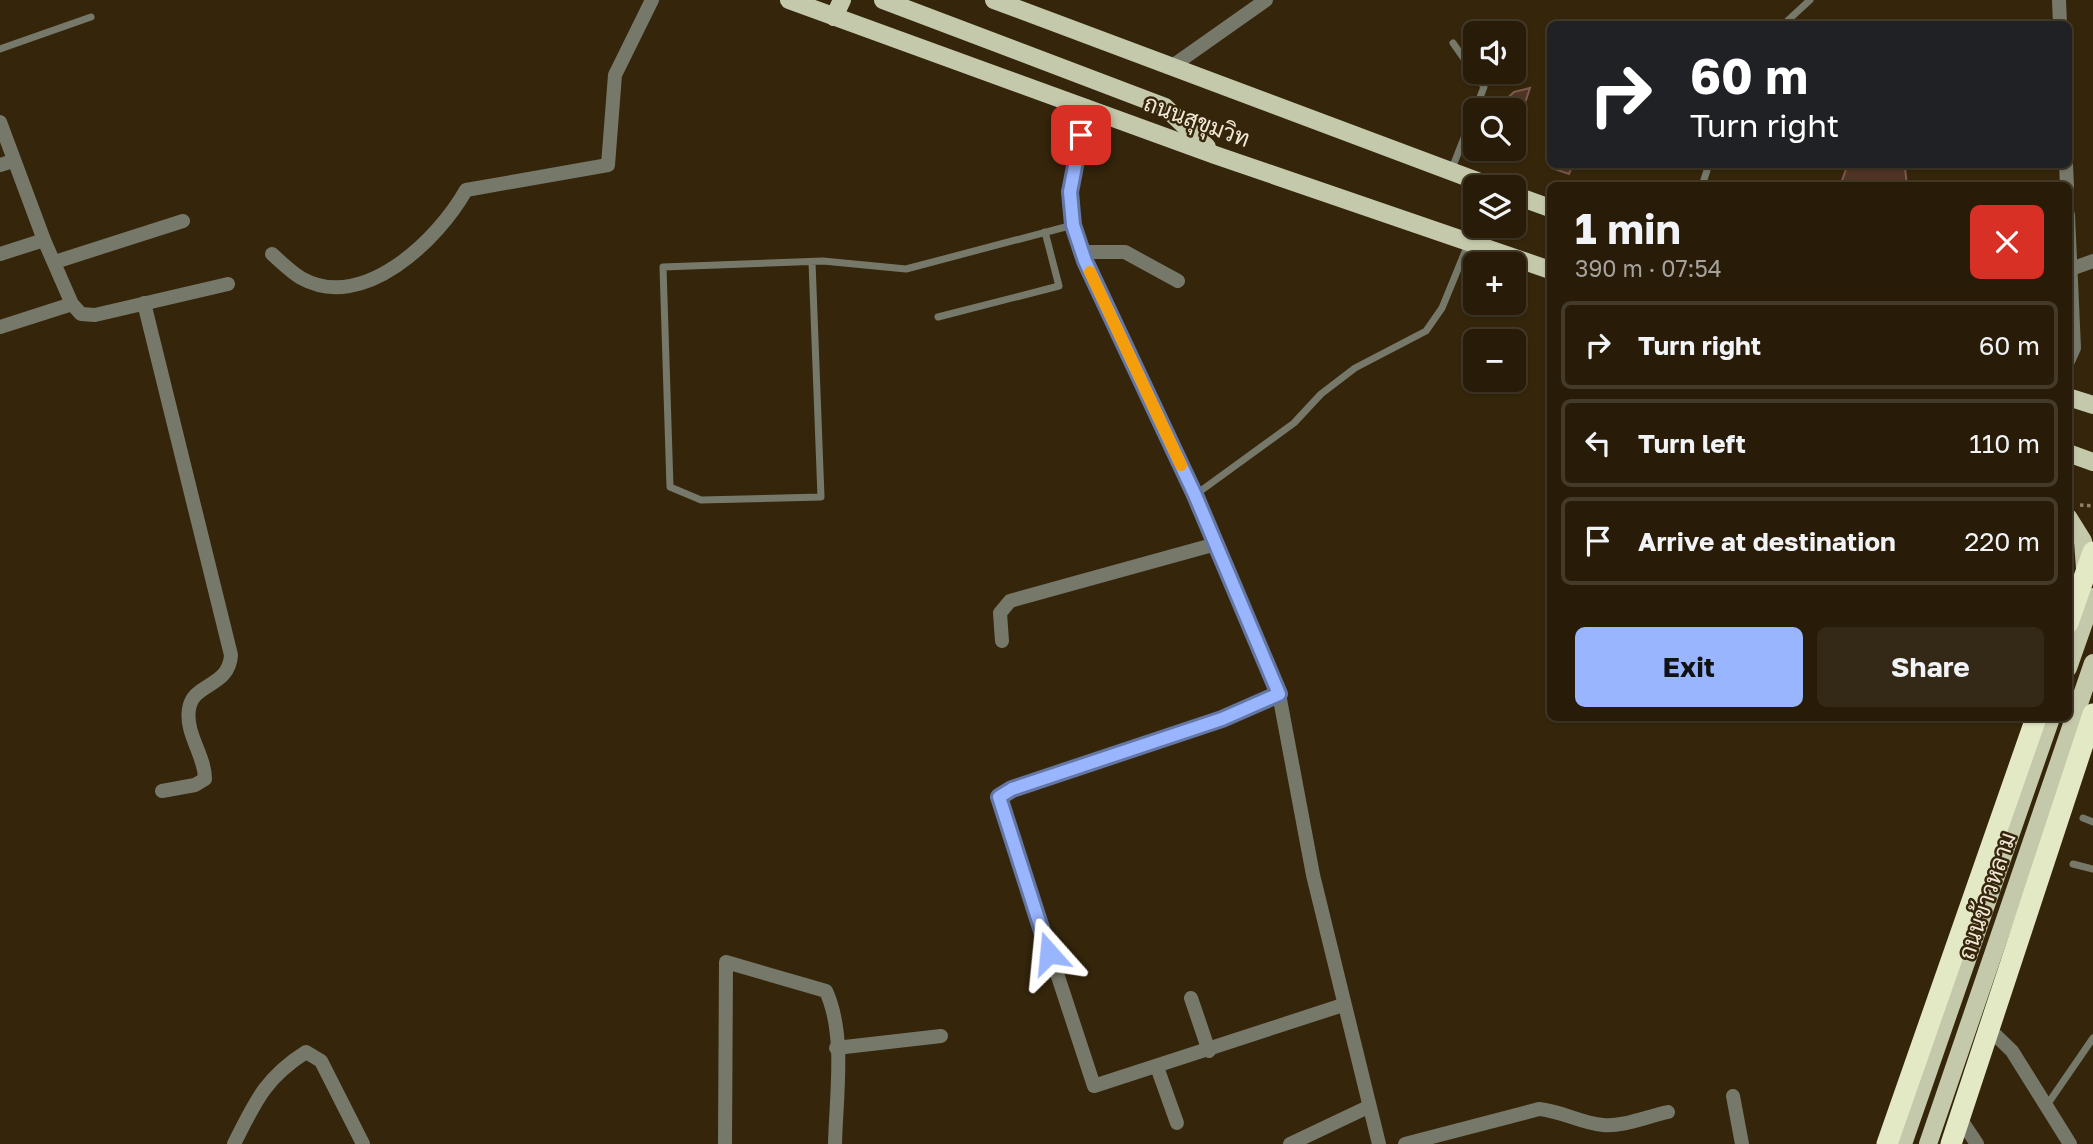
<!DOCTYPE html>
<html lang="en">
<head>
<meta charset="utf-8">
<style>
  :root { --surface:#281c08; --page:#342916; --text:#f1f3f6; --muted:#a5a19c; --line:#443a29; --accent:#99b5fd }
  body { margin:0; font-family:"Golos Text",Sarabun,sans-serif; background:var(--page); color:var(--text); height:100vh; display:flex; flex-direction:column; font-size:26px; white-space:nowrap }
  * { box-sizing:border-box; margin:0 }
  p { font-size:23px; color:var(--muted) }
  .icon { flex:none; width:38px; height:38px; fill:none; stroke:currentColor; stroke-width:2; stroke-linecap:round; stroke-linejoin:round }
  .map { position:relative; flex:1; overflow:hidden }
  .panel { position:absolute; left:1547px; top:182px; width:525px; height:539px; display:flex; flex-direction:column; background:var(--surface); border-radius:10px; box-shadow:0 2px 5px #0004,0 0 0 2px var(--line) }
  .panel>* { flex:none }
  .banner { position:absolute; left:1547px; top:21px; width:525px; height:147px; border-radius:10px; box-shadow:0 2px 5px #0004,0 0 0 2px var(--line); background:#202124; color:#fff; overflow:hidden }
  .fabs { position:absolute; left:1463px; top:21px; display:grid; gap:14px }
  .fabs a { display:grid; place-items:center; width:63px; height:63px; border-radius:10px; background:var(--surface); box-shadow:0 2px 5px #0004,0 0 0 2px var(--line); font-size:35px }
  .pin { position:absolute; display:grid; place-items:center; width:60px; height:60px; color:#fff; margin:-30px; border-radius:14px; box-shadow:0 4px 10px #0006 }
  .me { position:absolute; width:77px; margin:-38px; rotate:342deg; stroke-linejoin:round; filter:drop-shadow(0 0 5px #0008) }
  .turn { display:flex; align-items:center; gap:24px; height:147px; padding:0 28px; font-size:32px }
  .turn .icon { width:91px; height:91px; stroke-width:2.5 }
  .turn b { display:block; font-size:49px; line-height:60px }
  .round { display:grid; place-items:center; flex:none; width:74px; height:74px; border-radius:10px; background:var(--page) }
  .overview { display:flex; align-items:center; justify-content:space-between; height:119px; padding:0 28px }
  h1 { font-size:42px; font-weight:700; line-height:52px }
  .cta { display:flex; gap:14px; margin-top:auto; padding:14px 28px }
  .cta a { flex:1; height:80px; border-radius:10px; background:var(--accent); color:#111; font-size:28px; font-weight:700; line-height:80px; text-align:center }
  .cta a+a { background:var(--page); color:var(--text) }
  ul { padding:0; list-style:none }
  li { display:flex; align-items:center; gap:21px; height:88px; margin:0 14px 10px; padding:0 14px; border:4px solid var(--line); border-radius:10px }
  li div { flex:1 }
  li b { display:block; font-size:26px }
  li em { font-style:normal }
  .map>svg:first-child { display:block }
</style>
</head>
<body>
<div class="map">
<svg width="2093" height="1144" viewBox="0 0 2093 1144">
  <rect width="100%" height="100%" fill="#35260b"/>
  <g fill="#503325" stroke="#795a4c" stroke-width="2">
    <polygon points="1530,88 1514,136 1514,110 1495,110 1514,92"/>
    <polygon points="1553,164 1573,164 1569,174 1552,168"/>
    <polygon points="1848,164 1896,164 1905,168 1907,186 1840,186"/>
  </g>
  <g fill="none" stroke-linecap="round" stroke-linejoin="round">
    <polyline stroke="#8e826c" stroke-width="3.5" stroke-dasharray="3.5 3.5" stroke-linecap="butt" points="2080,505 2093,506"/>
    <g stroke="#76796a" stroke-width="7">
      <polyline points="1784,24 1810,0"/>
      <polyline points="0,49 91,17"/>
      <polyline points="1451,171 1484,87 1453,43"/>
      <polyline points="1702,186 1709,164"/>
      <polyline points="812,262 821,497 701,500 670,487 663,267 823,261 906,269 1073,225"/>
      <polyline points="938,317 1059,286 1045,232"/>
      <polyline points="1195,495 1294,423 1321,394 1355,368 1426,331 1442,308 1469,242"/>
      <polyline points="2083,818 2093,822"/>
      <polyline points="2073,864 2093,869"/>
      <polyline points="2047,1105 2093,1038"/>
    </g>
    <g stroke="#76796a" stroke-width="14">
      <polyline points="2059,0 2060,24"/>
      <polyline points="1171,67 1266,0"/>
      <polyline points="1086,106 1070,192 1073,225 1085,261 1195,495 1279,694 1313,875 1379,1144"/>
      <polyline points="0,122 44,240 72,304 81,314 95,315 228,284"/>
      <polyline points="2066,164 2067,186"/>
      <polyline points="0,165 13,161"/>
      <polyline points="2068,215 2074,348 2068,361"/>
      <polyline points="1082,252 1125,252 1178,281"/>
      <polyline points="0,254 44,240"/>
      <path d="M272,254C281,262 291,272 301,278C363,313 438,240 466,190L608,165L615,75L652,0"/>
      <polyline points="55,262 183,221"/>
      <polyline points="2071,269 2093,261"/>
      <path d="M144,303L231,655C229,688 193,682 189,709C185,734 205,755 205,779L195,785L162,791"/>
      <polyline points="0,327 72,304"/>
      <polyline points="1002,641 1000,613 1010,601 1216,544"/>
      <polyline points="1279,694 1222,719 1012,789 999,797 1094,1086 1343,1005"/>
      <polyline points="1191,998 1209,1051"/>
      <polyline points="1987,1027 2012,1051 2070,1144"/>
      <polyline points="836,1048 941,1036"/>
      <polyline points="1157,1067 1177,1123"/>
      <polyline points="1733,1096 1742,1144"/>
      <polyline points="1959,1117 1977,1144"/>
      <path d="M234,1144C255,1102 265,1078 306,1052L321,1061L363,1144"/>
      <path d="M725,1144L726,962L826,991C846,1035 836,1096 835,1144"/>
      <polyline points="1290,1144 1368,1107"/>
      <path d="M1405,1144L1539,1109C1562,1111 1580,1123 1603,1125C1623,1127 1648,1116 1668,1112"/>
    </g>
    <g stroke="#c4c9ab" stroke-width="18">
      <polyline points="789,0 1215,155 1550,270"/>
      <polyline points="883,0 1165,107 1207,147"/>
      <polyline points="994,0 1493,187"/>
      <polyline points="834,17 842,0"/>
      <polyline points="1514,195 1550,208"/>
      <polyline points="2068,397 2093,405"/>
      <polyline points="2068,453 2093,462"/>
      <polyline points="2068,517 2083,541 2085,569"/>
      <polyline points="2068,668 2093,597"/>
      <polyline points="1903,1144 2051,718"/>
      <polyline points="1928,1144 2093,663"/>
    </g>
    <g stroke="#e3e9c5" stroke-width="21">
      <polyline points="2068,623 2093,552"/>
      <polyline points="1887,1144 2036,718"/>
      <polyline points="1951,1144 2093,714"/>
    </g>
  </g>
  <g fill="none" stroke-linecap="round" stroke-linejoin="round">
    <g stroke="#6376a4" stroke-width="18">
      <polyline id="route" points="1049,953 999,797 1012,789 1222,719 1279,694 1195,495 1085,261 1073,225 1070,192 1081,135"/>
    </g>
    <use href="#route" stroke="#99b5fd" stroke-width="12"/>
    <polyline stroke="#f59e0b" stroke-width="12" points="1090,272 1181,465"/>
  </g>
  <g text-anchor="middle" stroke-width="5" stroke-linejoin="round" paint-order="stroke">
    <g font-size="23" fill="#f1e8d8" stroke="#35260b">
      <text transform="translate(1197 121) rotate(20)" y="8">ถนนสุขุมวิท</text>
      <text transform="translate(1987 896) rotate(-71)" y="8">ถนนข้าวหลาม</text>
    </g>
  </g>
</svg>
<div class="fabs">
<a><svg class="icon" aria-label="sound" viewBox="0 0 24 24"><path d="M4 9h4l5-4v14l-5-4H4zM17 9q2 3 0 6"/></svg></a>
<a><svg class="icon" aria-label="search" viewBox="0 0 24 24"><circle cx="10" cy="10" r="6"/><path d="M15 15l6 6"/></svg></a>
<a><svg class="icon" aria-label="layers" viewBox="0 0 24 24"><path d="M12 4l9 5-9 5-9-5zM3 14l9 5 9-5"/></svg></a>
<a>+</a>
<a>−</a>
</div>
<div class="pin" style="left:1081px;top:135px;background:#d93025"><svg class="icon" aria-label="arrive" viewBox="0 0 24 24"><path d="M6 21V4h12l-3 4 3 4H6"/></svg></div>
<svg class="me" style="left:1049px;top:953px" viewBox="-20 -20 40 40"><path d="M0-17L14 15 0 8-14 15z" fill="#99b5fd" stroke="#fff" stroke-width="4"/></svg>
<div class="banner">
<div class="turn"><svg class="icon" aria-label="right" viewBox="0 0 24 24"><path d="M7 20v-9h11M14 6l5 5-5 5"/></svg><div><b>60 m</b>Turn right</div></div>
</div>
<section class="panel">
<div class="overview"><div><h1>1 min</h1><p>390 m · 07:54</p></div><a class="round" style="background:#d93025;color:#fff"><svg class="icon" aria-label="close" viewBox="0 0 24 24"><path d="M6 6l12 12M18 6L6 18"/></svg></a></div>
<ul>
<li><svg class="icon" aria-label="right" viewBox="0 0 24 24"><path d="M7 20v-9h11M14 6l5 5-5 5"/></svg><div><b>Turn right</b></div><em>60 m</em></li>
<li><svg class="icon" aria-label="left" viewBox="0 0 24 24"><path d="M17 20v-9H6M10 6l-5 5 5 5"/></svg><div><b>Turn left</b></div><em>110 m</em></li>
<li><svg class="icon" aria-label="arrive" viewBox="0 0 24 24"><path d="M6 21V4h12l-3 4 3 4H6"/></svg><div><b>Arrive at destination</b></div><em>220 m</em></li>
</ul>
<div class="cta"><a>Exit</a><a>Share</a></div>
</section>
</div>
</body>
</html>
